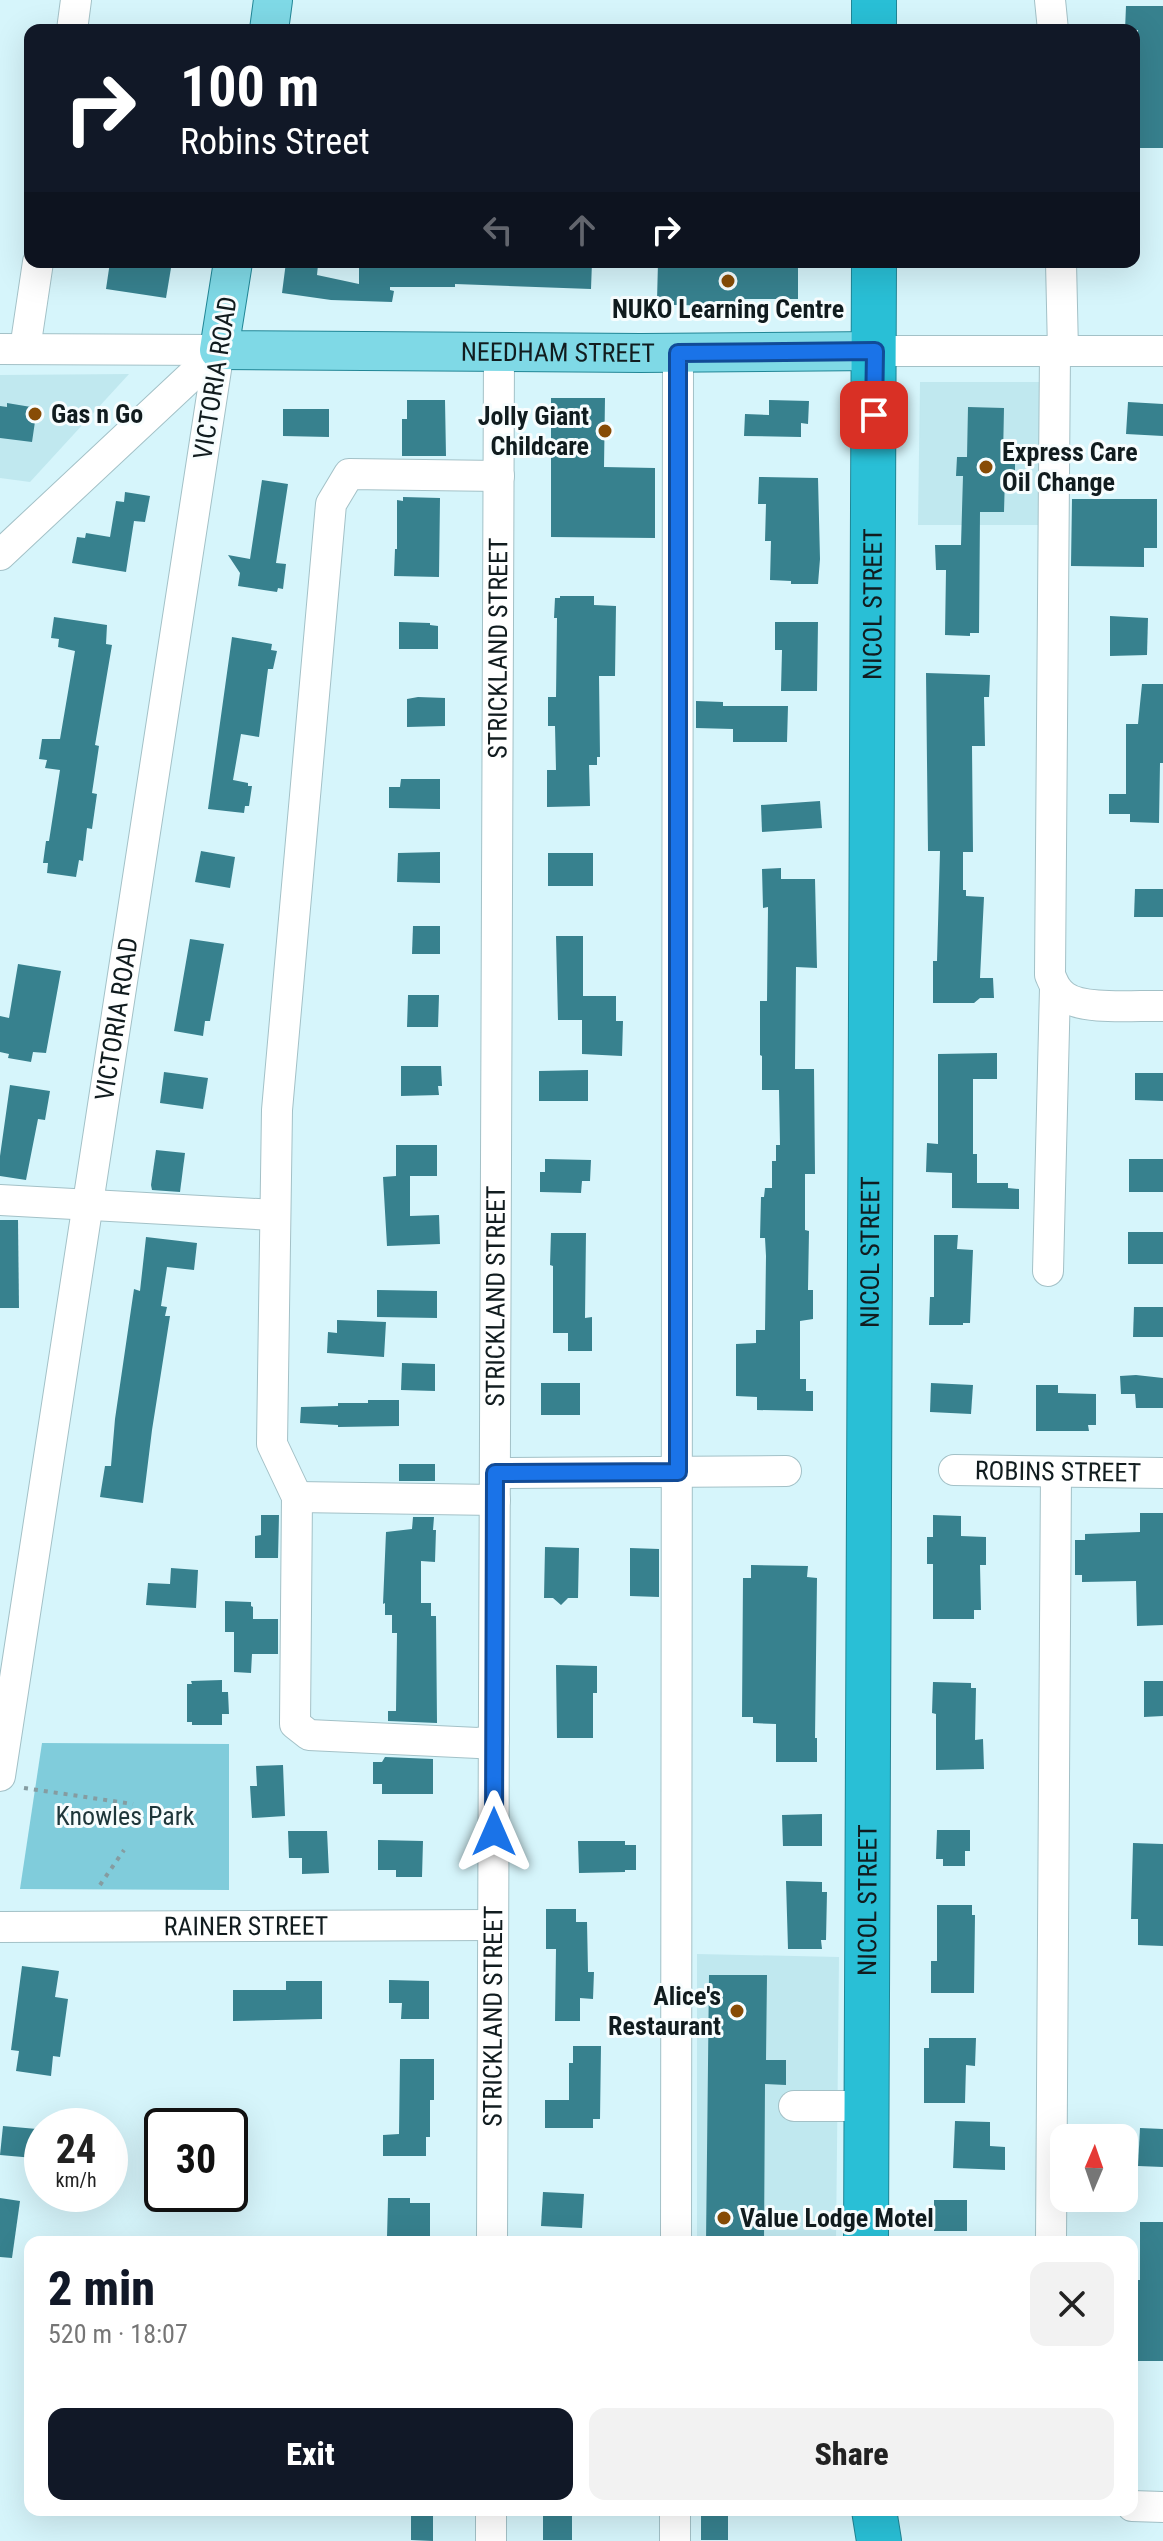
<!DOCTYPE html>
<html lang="en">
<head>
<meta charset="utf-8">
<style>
  :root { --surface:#fff; --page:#f2f2f2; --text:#222; --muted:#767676; --accent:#111827 }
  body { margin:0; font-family:"Roboto Condensed",sans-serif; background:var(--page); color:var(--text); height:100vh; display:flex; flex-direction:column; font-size:30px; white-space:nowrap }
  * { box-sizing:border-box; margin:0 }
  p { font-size:26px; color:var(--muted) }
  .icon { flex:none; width:44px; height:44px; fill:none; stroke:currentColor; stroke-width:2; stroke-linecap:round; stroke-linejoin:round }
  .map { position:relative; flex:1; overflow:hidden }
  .details { position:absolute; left:24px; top:2236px; width:1114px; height:280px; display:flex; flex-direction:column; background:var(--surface); border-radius:16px; box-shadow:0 8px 32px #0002 }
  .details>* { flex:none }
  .banner { position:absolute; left:24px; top:24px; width:1116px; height:244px; border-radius:16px; box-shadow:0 8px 32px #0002; background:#111827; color:#fff; overflow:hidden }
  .needle { width:52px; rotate:2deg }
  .tools { position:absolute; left:1050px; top:2124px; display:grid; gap:16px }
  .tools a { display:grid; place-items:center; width:88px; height:88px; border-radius:16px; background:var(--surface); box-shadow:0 8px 32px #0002; font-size:40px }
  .speed { position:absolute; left:24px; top:2108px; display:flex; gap:16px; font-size:40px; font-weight:700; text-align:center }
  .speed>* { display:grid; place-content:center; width:104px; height:104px; border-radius:50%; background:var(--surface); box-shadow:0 8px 32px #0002; line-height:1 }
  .speed small { font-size:20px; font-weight:400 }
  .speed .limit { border:4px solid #111; border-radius:12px; background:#fff; color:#111 }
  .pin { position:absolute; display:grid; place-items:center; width:68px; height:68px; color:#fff; margin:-34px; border-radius:16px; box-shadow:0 4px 12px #0006 }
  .me { position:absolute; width:88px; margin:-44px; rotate:0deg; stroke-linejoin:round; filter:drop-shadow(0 0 6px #0008) }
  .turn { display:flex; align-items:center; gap:28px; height:168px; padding:0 24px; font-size:36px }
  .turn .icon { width:104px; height:104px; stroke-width:2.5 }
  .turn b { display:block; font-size:56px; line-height:68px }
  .lanes { display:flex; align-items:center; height:76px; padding:0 24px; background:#0003; justify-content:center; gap:40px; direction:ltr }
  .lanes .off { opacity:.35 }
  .round { display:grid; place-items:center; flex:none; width:84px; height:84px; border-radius:16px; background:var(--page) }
  .summary { display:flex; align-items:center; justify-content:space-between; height:136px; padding:0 24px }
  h1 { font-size:48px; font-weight:800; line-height:60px; color:var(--accent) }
  .action { display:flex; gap:16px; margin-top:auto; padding:16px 24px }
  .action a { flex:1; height:92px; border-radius:16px; background:var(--accent); color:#fff; font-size:32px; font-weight:800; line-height:92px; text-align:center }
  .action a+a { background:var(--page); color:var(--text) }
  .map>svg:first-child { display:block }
</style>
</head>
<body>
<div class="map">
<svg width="1163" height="2541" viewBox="0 0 1163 2541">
  <rect width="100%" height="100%" fill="#d6f5fb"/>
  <g fill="#c0e8ef">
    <polygon points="129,374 30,482 0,478 0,375"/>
    <polygon points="920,382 1048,382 1045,525 918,525"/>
    <polygon points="697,1954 839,1957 836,2242 697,2242"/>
  </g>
  <polygon fill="#80ccdb" points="42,1743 229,1744 229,1890 20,1889"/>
  <g fill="#37818e">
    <polygon points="1126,6 1163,6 1163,148 1134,148 1134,104 1138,104 1138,30 1125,30"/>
    <polygon points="110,262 172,262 166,298 106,289"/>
    <polygon points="286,262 308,262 307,264 318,265 317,275 359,284 359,262 592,262 591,289 455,284 455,287 390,287 390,290 394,291 392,302 331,300 282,293"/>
    <polygon points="658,262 798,262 798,299 740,299 740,306 674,305 674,301 657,301"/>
    <polygon points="551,398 605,398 604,467 655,468 655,538 551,537"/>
    <polygon points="407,400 445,400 446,456 402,456 402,419 407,419"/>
    <polygon points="769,400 809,401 808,424 801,423 801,437 744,436 745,414 769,415"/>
    <polygon points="1128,402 1163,404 1163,436 1126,434"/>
    <polygon points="7,403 37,408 32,442 0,438 0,406 7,407"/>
    <polygon points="968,407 1004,408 1003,457 1015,458 1015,476 1005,476 1004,512 980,512 979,633 970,633 970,636 945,635 946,570 936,570 935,545 961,545 963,476 956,476 957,457 967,457"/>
    <polygon points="283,409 329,409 329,437 283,436"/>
    <polygon points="759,477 818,478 820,559 818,584 791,584 791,581 770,580 771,541 765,541 766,504 758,504"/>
    <polygon points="262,480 288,484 276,563 286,564 283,589 278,588 277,592 238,586 240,573 228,555 250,559"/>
    <polygon points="125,492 150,496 145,522 134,521 126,572 72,563 77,537 85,538 86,533 110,537 116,501 124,502"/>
    <polygon points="403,497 440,498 439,577 394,576 395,549 397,549 397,500 403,501"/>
    <polygon points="1072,499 1157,499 1157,548 1144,548 1144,567 1071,566"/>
    <polygon points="560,596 594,596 594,605 616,606 615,676 599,676 600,757 597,757 597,765 589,765 590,806 547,807 547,770 556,770 555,726 548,726 548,697 556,697 557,618 554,618 555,598 560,598"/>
    <polygon points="1110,616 1148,618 1147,655 1110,656"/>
    <polygon points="54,617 107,625 106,644 112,645 95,745 99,746 92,793 97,794 92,829 87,828 83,861 79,860 76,877 47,873 48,863 43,863 46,841 49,841 60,770 45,768 47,760 39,759 42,739 60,739 75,651 58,647 59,639 51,638"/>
    <polygon points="399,622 430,623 430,625 438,626 438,649 399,649"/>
    <polygon points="775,622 818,622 817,691 781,691 782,650 775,650"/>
    <polygon points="232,637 272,644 271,650 277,651 273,669 268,669 259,737 241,734 233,780 248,783 248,786 252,786 249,806 245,806 244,813 208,809"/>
    <polygon points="926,673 990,675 989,697 984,697 985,746 972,746 973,852 963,852 963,890 966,890 966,896 984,897 980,978 993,978 994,998 980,998 974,1003 933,1003 933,961 937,961 940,851 928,851"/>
    <polygon points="1142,684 1163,684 1163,763 1160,763 1159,823 1130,822 1130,814 1109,814 1109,794 1126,794 1126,724 1138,724"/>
    <polygon points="418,697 445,698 445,726 407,727 407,699"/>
    <polygon points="696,701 723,702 723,706 788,706 787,742 733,742 733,729 696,728"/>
    <polygon points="401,779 440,779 440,809 389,808 389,787 400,787"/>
    <polygon points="820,801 822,828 762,832 761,805"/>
    <polygon points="201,851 235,857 230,888 195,882"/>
    <polygon points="440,852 440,883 397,882 398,853"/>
    <rect x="548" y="853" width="45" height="33"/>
    <polygon points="781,868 781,879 815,879 817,968 796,967 795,1069 814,1069 815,1174 805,1174 805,1230 809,1231 808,1290 813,1290 813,1319 800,1321 800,1379 806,1379 806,1391 813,1391 813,1411 757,1410 757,1397 736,1396 736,1344 756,1343 756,1330 765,1330 766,1256 765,1238 760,1238 761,1197 764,1197 765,1188 772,1188 772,1161 776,1161 776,1145 780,1145 779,1090 762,1090 762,1056 760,1055 760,1001 767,1001 768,907 763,908 762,869"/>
    <polygon points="1135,889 1163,889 1163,917 1134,917"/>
    <polygon points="413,926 440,926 440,954 412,954"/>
    <polygon points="556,936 583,936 583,996 616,996 616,1021 623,1021 622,1056 582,1054 582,1020 558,1020"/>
    <polygon points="190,939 224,944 210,1021 205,1021 203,1036 174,1031"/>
    <polygon points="18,964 61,971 46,1053 33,1052 31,1062 8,1058 9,1054 0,1052 0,1016 9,1018"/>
    <polygon points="408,995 439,995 438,1027 407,1027"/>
    <polygon points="997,1053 997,1079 973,1079 973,1154 977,1154 977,1183 1008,1183 1008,1188 1019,1189 1019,1209 952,1208 952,1173 926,1172 927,1143 938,1144 938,1054"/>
    <polygon points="401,1066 441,1066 442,1086 438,1086 439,1095 401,1096"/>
    <polygon points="588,1070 588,1101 539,1101 539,1071"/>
    <polygon points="164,1072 208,1078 203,1109 160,1103"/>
    <polygon points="1135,1073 1163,1073 1163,1101 1135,1100"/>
    <polygon points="10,1085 50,1091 45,1120 38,1119 26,1180 0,1176 0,1156"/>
    <polygon points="396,1145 437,1145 437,1176 410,1176 410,1216 439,1215 440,1244 387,1246 383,1177 396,1176"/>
    <polygon points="156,1150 185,1153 180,1192 152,1190 151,1185"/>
    <polygon points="545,1159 591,1160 590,1181 582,1181 581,1193 540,1192 540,1172 545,1172"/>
    <rect x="1129" y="1159" width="34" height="33"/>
    <polygon points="0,1220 18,1220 19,1308 0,1308"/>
    <rect x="1128" y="1232" width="35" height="32"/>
    <polygon points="551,1233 586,1233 585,1318 592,1317 592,1351 568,1351 568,1333 553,1333 553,1266 550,1265"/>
    <polygon points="934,1235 958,1235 957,1249 973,1250 970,1323 963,1323 963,1325 929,1325 930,1297 934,1297"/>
    <polygon points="146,1237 197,1243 194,1270 167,1267 161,1306 167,1307 165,1316 170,1316 152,1430 143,1503 100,1497 105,1466 111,1466 115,1419 134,1289 140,1291"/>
    <polygon points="377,1290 437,1291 437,1318 377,1317"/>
    <polygon points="1134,1307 1163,1307 1163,1337 1133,1337"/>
    <polygon points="337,1320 386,1322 384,1357 327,1353 328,1332 337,1333"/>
    <polygon points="402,1363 435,1364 435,1391 401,1390"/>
    <polygon points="1136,1375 1163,1378 1163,1408 1136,1408 1135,1394 1121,1394 1120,1376"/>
    <rect x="541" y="1383" width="39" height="32"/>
    <polygon points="931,1383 973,1385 971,1414 930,1412"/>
    <polygon points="1036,1385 1058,1385 1058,1393 1096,1394 1096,1425 1088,1425 1089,1431 1036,1431"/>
    <polygon points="368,1400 399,1400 399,1426 338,1427 338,1425 300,1423 301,1407 338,1406 338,1403 368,1403"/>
    <rect x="399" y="1464" width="36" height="17"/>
    <polygon points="1140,1513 1163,1513 1163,1625 1137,1626 1136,1581 1082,1582 1082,1575 1075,1575 1075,1540 1085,1540 1085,1534 1140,1532"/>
    <polygon points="261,1515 279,1515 278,1558 255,1558 255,1536 261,1535"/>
    <polygon points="933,1515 961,1516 961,1536 986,1537 986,1565 980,1565 981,1610 974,1610 974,1619 933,1619 933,1564 927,1564 927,1537 933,1537"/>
    <polygon points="413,1517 434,1517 433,1530 436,1530 435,1562 421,1561 421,1603 431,1603 431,1616 436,1616 437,1723 388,1721 388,1711 396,1711 397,1633 392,1633 392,1615 385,1615 385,1603 383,1604 386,1532 412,1529"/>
    <polygon points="545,1547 579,1548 578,1598 568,1598 561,1605 553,1598 544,1598"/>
    <polygon points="630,1548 659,1549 659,1597 630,1596"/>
    <polygon points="751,1565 808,1566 807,1577 817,1578 815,1738 817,1738 817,1762 776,1762 776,1724 753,1723 753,1717 742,1717 743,1578 751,1578"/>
    <polygon points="171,1568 198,1570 196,1608 146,1605 148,1583 170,1584"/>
    <polygon points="225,1601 251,1602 251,1606 253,1607 253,1619 278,1619 278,1654 252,1654 251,1673 234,1672 234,1632 225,1632"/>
    <polygon points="556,1665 597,1666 597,1693 593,1693 593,1738 557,1738"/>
    <polygon points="222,1680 222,1692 228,1692 229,1714 222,1714 222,1725 192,1725 192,1722 187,1722 187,1684 192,1684 191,1681"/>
    <polygon points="1144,1681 1163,1681 1163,1716 1144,1717"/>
    <polygon points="933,1682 971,1683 971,1688 976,1688 975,1740 983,1739 984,1769 936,1770 936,1714 932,1713"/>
    <polygon points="385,1757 433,1759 433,1794 382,1794 382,1784 373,1784 373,1762 382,1762"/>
    <polygon points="283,1765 285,1816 252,1818 250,1786 257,1786 256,1766"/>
    <polygon points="822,1814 822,1846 783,1846 782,1815"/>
    <polygon points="937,1830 970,1830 970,1851 965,1851 965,1866 943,1866 943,1859 936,1859"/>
    <polygon points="288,1831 327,1831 329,1873 302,1874 302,1858 289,1858"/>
    <polygon points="378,1840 423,1841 422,1877 396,1877 396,1870 378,1870"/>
    <polygon points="578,1841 625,1841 625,1845 636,1845 636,1870 625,1870 625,1872 579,1873"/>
    <polygon points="1133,1843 1163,1844 1163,1946 1138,1945 1138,1919 1131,1919"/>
    <polygon points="786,1881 822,1882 822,1892 827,1892 826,1940 821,1940 822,1949 788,1949"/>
    <polygon points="937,1905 972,1905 972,1915 975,1915 974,1993 931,1993 931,1961 937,1961"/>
    <polygon points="546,1909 576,1909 576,1922 587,1922 588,1972 594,1972 593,1999 580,1998 580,2021 555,2021 556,1949 546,1949"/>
    <polygon points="22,1966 59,1971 55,1997 68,1999 60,2057 53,2056 51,2076 16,2071 19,2051 11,2050"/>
    <polygon points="709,1975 767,1975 766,2060 786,2060 786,2085 765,2084 764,2242 706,2242"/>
    <polygon points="389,1980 429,1981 429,2019 401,2019 402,2003 389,2003"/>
    <polygon points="286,1981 322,1981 322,2019 233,2021 233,1990 286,1990"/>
    <polygon points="929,2038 976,2038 975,2066 966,2065 965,2103 924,2103 924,2048 929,2048"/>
    <polygon points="573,2046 601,2046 600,2119 593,2119 593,2128 545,2128 545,2100 569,2100 569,2063 573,2063"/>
    <polygon points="400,2059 434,2059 434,2100 430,2100 430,2137 426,2137 426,2156 383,2156 383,2135 399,2134"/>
    <polygon points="955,2121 990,2122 990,2146 1005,2147 1005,2170 953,2168"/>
    <polygon points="3,2126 37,2129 34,2158 0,2155"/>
    <polygon points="1140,2128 1163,2129 1163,2167 1138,2166"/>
    <polygon points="543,2192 584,2194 582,2228 541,2226"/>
    <polygon points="0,2198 20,2201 12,2258 0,2257"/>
    <polygon points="388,2198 410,2198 410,2203 430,2203 430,2237 387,2237"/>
    <rect x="934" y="2200" width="33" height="31"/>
    <polygon points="1140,2222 1163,2222 1163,2361 1133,2361 1132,2280 1140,2280"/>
    <polygon points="411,2510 433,2510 433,2541 411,2540"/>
    <rect x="543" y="2510" width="29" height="30"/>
    <polygon points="701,2513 728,2514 728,2540 701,2540"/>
  </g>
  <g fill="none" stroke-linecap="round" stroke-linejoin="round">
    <g stroke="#a3c1c7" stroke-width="32">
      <g id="minor">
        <polyline points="1050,0 1053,30"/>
        <polyline points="72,30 76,0"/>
        <polyline points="1061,262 1063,351"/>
        <polyline points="0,349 219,350"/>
        <polyline points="25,349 38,262"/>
        <polyline points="875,351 1163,351"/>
        <path d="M1055,352L1050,975C1054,984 1056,990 1064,996C1083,1011 1138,1005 1163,1006"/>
        <polyline points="0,555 219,350"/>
        <polyline points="0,1200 275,1215"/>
        <polyline points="1048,1271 1055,988"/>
        <path id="s1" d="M954,1470L1163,1473"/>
        <polyline points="495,1473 786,1471"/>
        <polyline points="297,1497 272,1444 277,1110 331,504 349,474 499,476"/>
        <polyline points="494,1740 478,1743 309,1735 295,1724 297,1497 495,1500"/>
        <path id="s2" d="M0,1776L219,350"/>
        <path id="s3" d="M0,1927L493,1925"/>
        <polyline points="794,2106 867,2106"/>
        <path id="s4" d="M492,2242L499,351"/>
        <polyline points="676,2242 678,353"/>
        <polyline points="1051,2242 1056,1472"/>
        <polyline points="1132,2506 1163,2507"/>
        <polyline points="491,2541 491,2510"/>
        <polyline points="675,2541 675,2510"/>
      </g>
    </g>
    <g stroke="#218696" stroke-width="40">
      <g id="major">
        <polyline points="269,30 273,0"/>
        <path id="s5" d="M233,262L219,350L641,353L875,351"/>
      </g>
    </g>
    <g stroke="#218696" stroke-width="46">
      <g id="highway">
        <polyline points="874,0 874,30"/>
        <path id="s6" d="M866,2242L874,262"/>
        <polyline points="874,2510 879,2541"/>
      </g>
    </g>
    <g stroke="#859ca1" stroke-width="4" stroke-dasharray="4 6" stroke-linecap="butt">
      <polyline points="24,1788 133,1804"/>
      <polyline points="100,1885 124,1850"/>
    </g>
    <use href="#minor" stroke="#fff" stroke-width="30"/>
    <use href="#major" stroke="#7fd9e6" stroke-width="38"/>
    <use href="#highway" stroke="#29bfd6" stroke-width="44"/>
  </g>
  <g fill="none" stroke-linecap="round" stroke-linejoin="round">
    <g stroke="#114b97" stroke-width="20">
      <polyline id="route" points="494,1832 495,1473 678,1472 678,353 875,351 874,415"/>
    </g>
    <use href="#route" stroke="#1a73e8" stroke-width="14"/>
  </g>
  <g fill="#874c06" stroke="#f7fdfe" stroke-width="3">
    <circle cx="728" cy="281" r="8"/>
    <circle cx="35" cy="414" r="8"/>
    <circle cx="605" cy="431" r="8"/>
    <circle cx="986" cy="467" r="8"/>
    <circle cx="737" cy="2011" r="8"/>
    <circle cx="724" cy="2218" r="8"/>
  </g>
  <g text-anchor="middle" stroke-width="6" stroke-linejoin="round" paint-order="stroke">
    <g font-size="26" font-weight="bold" fill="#111c1f" stroke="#f7fdfe" text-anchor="start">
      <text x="728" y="318" text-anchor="middle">NUKO Learning Centre</text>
      <text x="51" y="423">Gas n Go</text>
      <text x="589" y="425" text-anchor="end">Jolly Giant<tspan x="589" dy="30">Childcare</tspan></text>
      <text x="1002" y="461">Express Care<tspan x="1002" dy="30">Oil Change</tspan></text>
      <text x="721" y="2005" text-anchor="end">Alice's<tspan x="721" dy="30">Restaurant</tspan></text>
      <text x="740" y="2227">Value Lodge Motel</text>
    </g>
    <g font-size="26" fill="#111c1f" stroke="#f7fdfe">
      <text dy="9" stroke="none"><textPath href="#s5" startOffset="428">NEEDHAM STREET</textPath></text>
      <text transform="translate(215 378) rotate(-81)" y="9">VICTORIA ROAD</text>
      <text dy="9" stroke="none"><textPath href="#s6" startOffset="1638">NICOL STREET</textPath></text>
      <text dy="9" stroke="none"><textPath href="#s4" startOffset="1594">STRICKLAND STREET</textPath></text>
      <text dy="9" stroke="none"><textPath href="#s2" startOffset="766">VICTORIA ROAD</textPath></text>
      <text dy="9" stroke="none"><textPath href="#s6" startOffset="990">NICOL STREET</textPath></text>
      <text dy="9" stroke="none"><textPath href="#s4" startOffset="946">STRICKLAND STREET</textPath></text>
      <text dy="9" stroke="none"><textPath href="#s1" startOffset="104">ROBINS STREET</textPath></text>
      <text dy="9" stroke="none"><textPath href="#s6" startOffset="342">NICOL STREET</textPath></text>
      <text dy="9" stroke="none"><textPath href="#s3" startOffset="246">RAINER STREET</textPath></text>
      <text dy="9" stroke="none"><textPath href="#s4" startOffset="226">STRICKLAND STREET</textPath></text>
    </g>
    <g font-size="26" fill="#1e363a" stroke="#f7fdfe">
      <text x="125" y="1825">Knowles Park</text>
    </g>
  </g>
</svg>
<div class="tools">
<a><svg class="needle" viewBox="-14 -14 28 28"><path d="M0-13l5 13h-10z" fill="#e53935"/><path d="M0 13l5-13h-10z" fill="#767676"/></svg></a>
</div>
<div class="speed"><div>24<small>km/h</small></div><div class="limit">30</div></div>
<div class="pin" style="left:874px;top:415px;background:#d93025"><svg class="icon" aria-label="arrive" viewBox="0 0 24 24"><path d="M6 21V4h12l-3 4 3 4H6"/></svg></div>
<svg class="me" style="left:494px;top:1832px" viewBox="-20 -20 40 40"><path d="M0-17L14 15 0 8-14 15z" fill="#1a73e8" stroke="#fff" stroke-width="4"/></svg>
<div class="banner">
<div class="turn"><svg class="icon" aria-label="right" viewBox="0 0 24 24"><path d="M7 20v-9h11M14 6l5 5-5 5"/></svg><div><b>100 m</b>Robins Street</div></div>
<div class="lanes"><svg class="icon off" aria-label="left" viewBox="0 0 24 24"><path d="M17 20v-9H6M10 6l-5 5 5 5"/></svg><svg class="icon off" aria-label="ahead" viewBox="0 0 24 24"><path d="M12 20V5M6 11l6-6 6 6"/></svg><svg class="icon" aria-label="right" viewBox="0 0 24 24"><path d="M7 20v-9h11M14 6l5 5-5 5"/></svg></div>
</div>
<section class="details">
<div class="summary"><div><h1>2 min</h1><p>520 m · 18:07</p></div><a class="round"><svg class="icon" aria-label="close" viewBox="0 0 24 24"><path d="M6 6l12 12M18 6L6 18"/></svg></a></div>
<div class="action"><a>Exit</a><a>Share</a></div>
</section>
</div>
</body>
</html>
